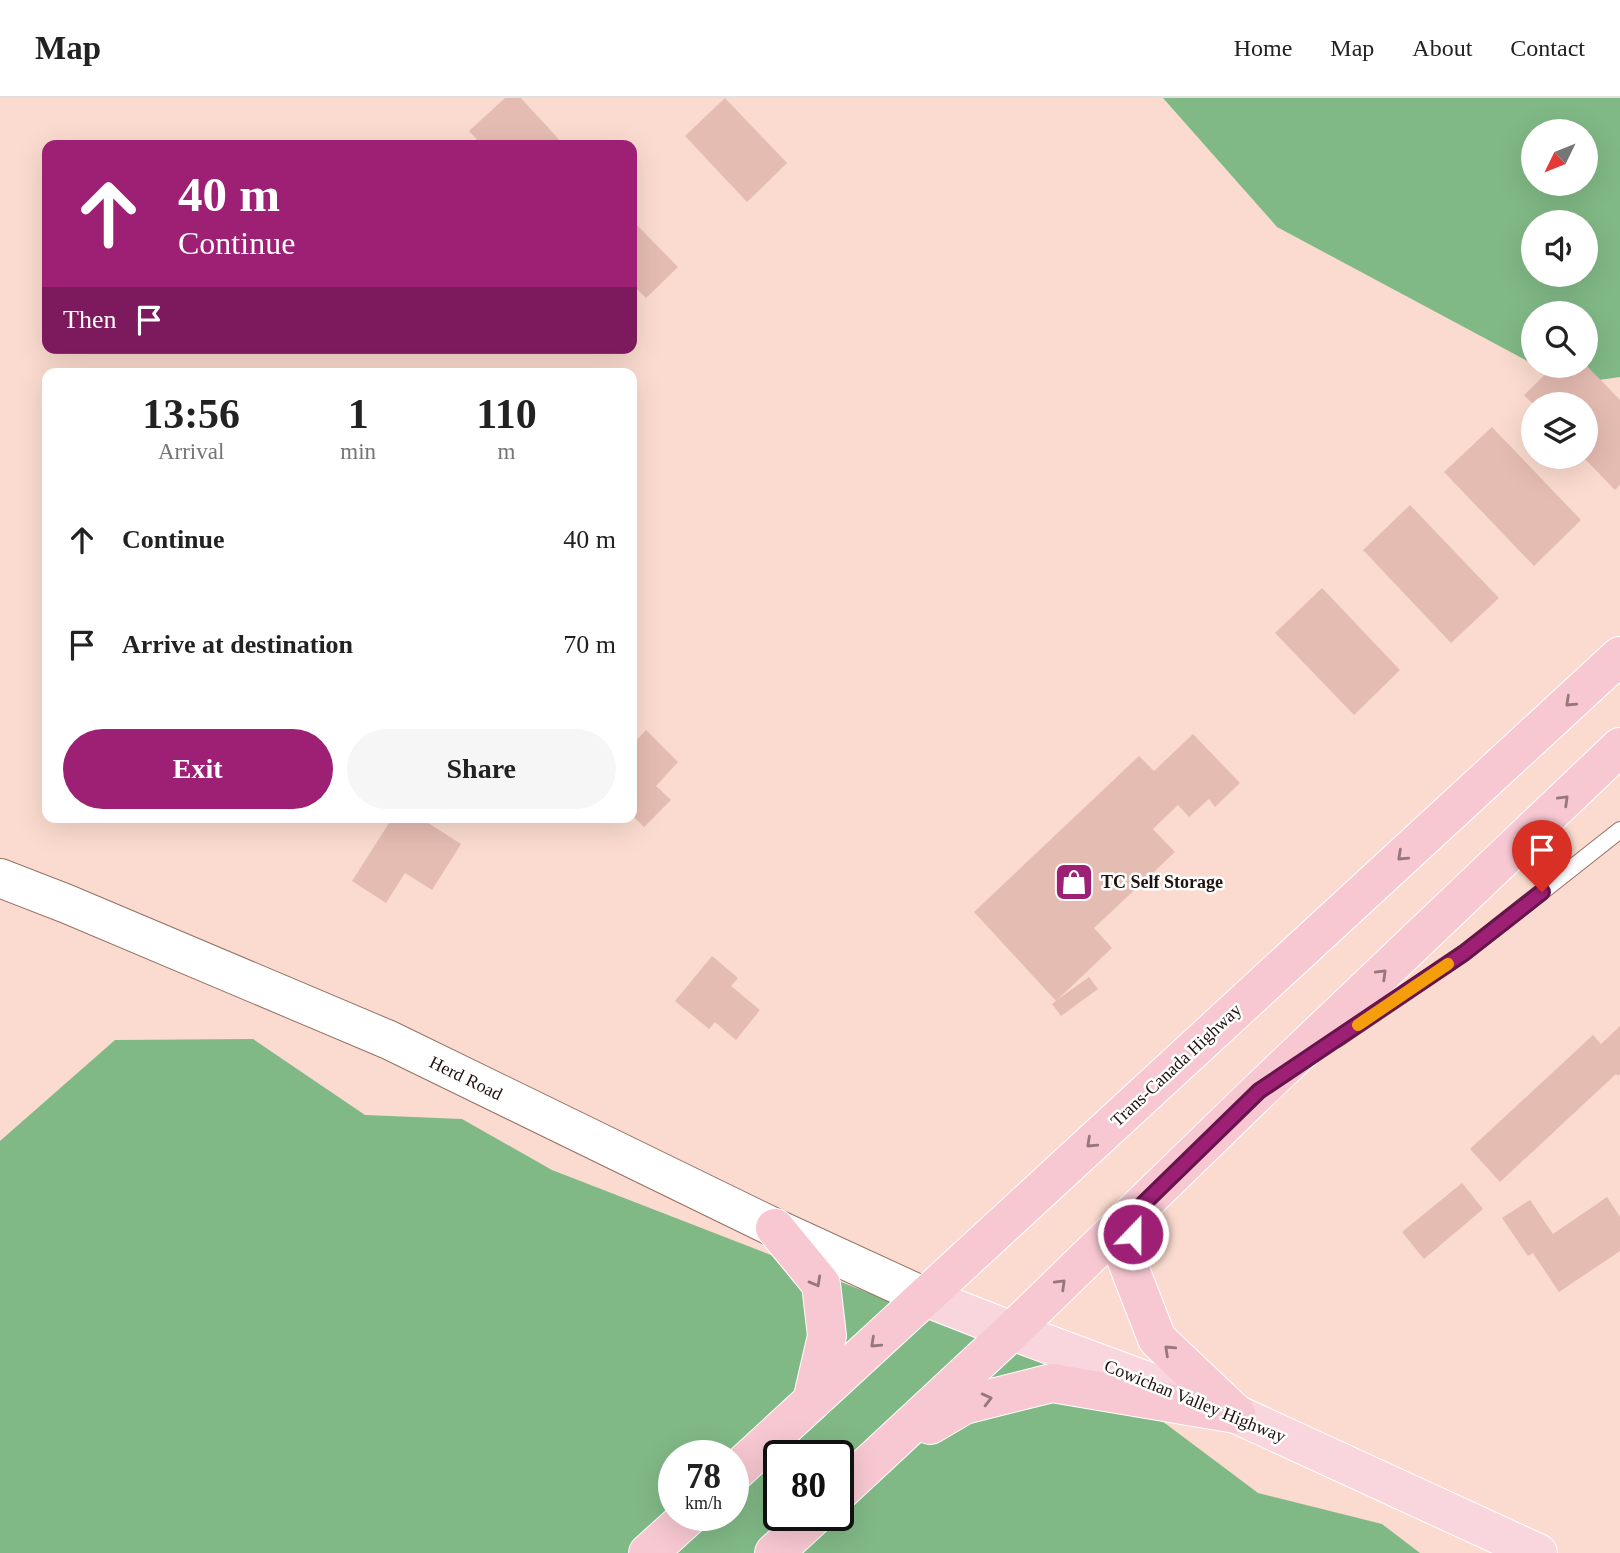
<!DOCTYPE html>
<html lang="en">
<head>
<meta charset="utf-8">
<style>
  :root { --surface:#fff; --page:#f6f6f6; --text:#222; --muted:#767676; --line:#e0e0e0; --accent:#9d2075 }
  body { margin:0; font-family:Georgia,serif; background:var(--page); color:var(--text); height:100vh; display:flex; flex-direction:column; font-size:26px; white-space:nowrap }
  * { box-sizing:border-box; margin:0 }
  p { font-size:23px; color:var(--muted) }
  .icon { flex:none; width:38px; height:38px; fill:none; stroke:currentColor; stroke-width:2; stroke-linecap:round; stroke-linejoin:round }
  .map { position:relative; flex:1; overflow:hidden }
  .panel { position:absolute; left:42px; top:270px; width:595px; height:455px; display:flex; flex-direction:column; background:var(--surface); border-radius:14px; box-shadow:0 7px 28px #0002 }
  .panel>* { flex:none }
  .top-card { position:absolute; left:42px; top:42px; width:595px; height:214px; border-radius:14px; box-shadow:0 7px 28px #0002; background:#9d2075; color:#fff; overflow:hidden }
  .needle { width:46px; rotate:227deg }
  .tools { position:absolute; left:1521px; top:21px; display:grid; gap:14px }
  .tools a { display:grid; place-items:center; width:77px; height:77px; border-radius:50%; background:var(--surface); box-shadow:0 7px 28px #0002; font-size:35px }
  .speed { position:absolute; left:658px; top:1342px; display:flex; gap:14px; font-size:35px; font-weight:700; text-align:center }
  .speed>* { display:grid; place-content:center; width:91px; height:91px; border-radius:50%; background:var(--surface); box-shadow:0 7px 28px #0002; line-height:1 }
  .speed small { font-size:18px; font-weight:400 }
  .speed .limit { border:4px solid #111; border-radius:10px; background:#fff; color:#111 }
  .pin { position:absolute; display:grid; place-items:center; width:60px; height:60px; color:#fff; margin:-72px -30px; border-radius:50% 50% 50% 0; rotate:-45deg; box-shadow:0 0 7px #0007 }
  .pin .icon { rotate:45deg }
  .me { position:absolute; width:77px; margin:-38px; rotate:22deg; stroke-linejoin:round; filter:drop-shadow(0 0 5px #0008) }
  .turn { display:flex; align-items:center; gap:24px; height:147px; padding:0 21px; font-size:32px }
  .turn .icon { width:91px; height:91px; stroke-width:2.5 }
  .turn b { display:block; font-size:49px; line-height:60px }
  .then { display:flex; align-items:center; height:66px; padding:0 21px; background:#0003; gap:14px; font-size:26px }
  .eta { display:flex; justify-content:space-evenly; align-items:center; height:119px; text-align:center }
  .eta b { font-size:42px; font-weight:700; line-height:49px }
  .primary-button { display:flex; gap:14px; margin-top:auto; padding:14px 21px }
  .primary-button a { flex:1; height:80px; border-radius:42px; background:var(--accent); color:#fff; font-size:28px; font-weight:700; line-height:80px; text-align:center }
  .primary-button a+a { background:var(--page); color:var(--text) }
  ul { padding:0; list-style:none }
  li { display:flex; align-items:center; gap:21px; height:105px; padding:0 21px }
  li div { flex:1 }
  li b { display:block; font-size:26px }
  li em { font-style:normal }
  header { display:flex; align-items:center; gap:42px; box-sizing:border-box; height:98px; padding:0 35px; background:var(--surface); border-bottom:2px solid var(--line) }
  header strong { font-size:33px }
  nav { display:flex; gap:38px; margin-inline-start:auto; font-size:24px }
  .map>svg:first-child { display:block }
</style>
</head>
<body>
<header>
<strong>Map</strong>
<nav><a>Home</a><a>Map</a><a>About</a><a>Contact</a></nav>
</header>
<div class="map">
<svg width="1620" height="1455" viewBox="0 0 1620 1455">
  <rect width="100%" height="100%" fill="#fbdbcf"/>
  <g fill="#81b986" fill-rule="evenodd">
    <path d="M1163,0H1620V279L1571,286L1537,268H1586V215H1533V266L1277,129ZM1533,33H1586V86H1533ZM1533,124H1586V177H1533Z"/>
    <path d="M253,941L365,1017L462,1021L552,1072L1122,1293L1258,1395L1382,1426L1420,1455H0V1043L115,942ZM674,1358H733V1418H674ZM779,1358H838V1418H779Z"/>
  </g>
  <g fill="#e5bcb2">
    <polygon points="505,0 521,0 564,47 482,47 469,33"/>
    <polygon points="725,0 787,65 747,104 685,38"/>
    <polygon points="632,122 678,169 646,200 632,186"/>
    <polygon points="1554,268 1587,268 1620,302 1620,387 1615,392 1583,359 1586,359 1586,306 1533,306 1524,297"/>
    <polygon points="1492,329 1581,422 1534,468 1444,374"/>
    <polygon points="1410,407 1499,500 1451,545 1363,452"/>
    <polygon points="1322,490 1400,572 1354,617 1275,535"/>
    <polygon points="646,632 678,664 656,688 671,702 644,729 632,717 632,647"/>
    <polygon points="1193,636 1240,685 1215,709 1209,701 1189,719 1178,707 1153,731 1175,754 1094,830 1112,850 1057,902 1089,879 1098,891 1061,918 1052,906 1056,903 974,814 1139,658 1154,673"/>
    <polygon points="393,719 419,719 461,746 432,792 405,775 386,805 352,783"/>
    <polygon points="712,858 738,880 731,888 760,912 736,942 715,924 709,931 675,903"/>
    <polygon points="1620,928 1620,976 1618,978 1616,976 1500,1084 1470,1051 1593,937 1601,946"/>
    <polygon points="1462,1085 1483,1111 1424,1161 1402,1134"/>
    <polygon points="1607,1099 1620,1119 1620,1153 1559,1194 1533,1155 1528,1158 1502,1120 1530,1102 1553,1136"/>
  </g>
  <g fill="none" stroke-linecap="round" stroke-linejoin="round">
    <g stroke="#957264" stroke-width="18">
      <polyline id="service" points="1337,941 1464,855 1620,732"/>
    </g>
    <g stroke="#957264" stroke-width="40">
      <polyline id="tertiary" points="0,780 67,806 389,942 775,1130 925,1199"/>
    </g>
    <g stroke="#fff" stroke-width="40">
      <polyline id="primary" points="925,1199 1012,1233 1236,1316 1538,1455"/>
    </g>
    <g stroke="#fff" stroke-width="40">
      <g id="trunk">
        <polyline points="1139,1110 1126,1161 1157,1241 1236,1316"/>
        <polyline points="775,1130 821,1186 827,1238 812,1303"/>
        <polyline points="930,1327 964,1307 1052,1285 1236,1316"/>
        <polyline points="733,1376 1620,558"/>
        <polyline points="838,1395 1012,1233 1259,993 1620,649"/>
        <polyline points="648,1455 689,1418"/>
        <polyline points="774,1455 814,1418"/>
      </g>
    </g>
    <use href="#service" stroke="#fff" stroke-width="16"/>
    <use href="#tertiary" stroke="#fff" stroke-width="38"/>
    <use href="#primary" stroke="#f9d6dd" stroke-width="38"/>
    <use href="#trunk" stroke="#f7c8d2" stroke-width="38"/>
  </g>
  <defs><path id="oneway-chevron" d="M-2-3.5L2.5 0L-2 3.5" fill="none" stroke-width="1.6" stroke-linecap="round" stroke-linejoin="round" transform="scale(1.75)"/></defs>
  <g stroke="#97777a">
    <use href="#oneway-chevron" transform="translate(1570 604) rotate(137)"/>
    <use href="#oneway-chevron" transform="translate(1564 702) rotate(-44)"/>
    <use href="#oneway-chevron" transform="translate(1402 758) rotate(137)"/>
    <use href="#oneway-chevron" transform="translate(1382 876) rotate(-44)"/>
    <use href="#oneway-chevron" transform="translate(1091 1045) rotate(137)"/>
    <use href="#oneway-chevron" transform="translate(816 1184) rotate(61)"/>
    <use href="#oneway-chevron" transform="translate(1061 1186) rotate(-44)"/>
    <use href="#oneway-chevron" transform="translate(875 1245) rotate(137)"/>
    <use href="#oneway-chevron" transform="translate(1169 1252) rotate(-137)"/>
    <use href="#oneway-chevron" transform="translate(987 1301) rotate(-14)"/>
  </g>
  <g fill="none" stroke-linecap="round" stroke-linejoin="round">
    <g stroke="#66154c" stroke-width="18">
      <polyline id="route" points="1133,1136 1139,1110 1259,993 1464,855 1542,794"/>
    </g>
    <use href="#route" stroke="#9d2075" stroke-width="12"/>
    <polyline stroke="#f59e0b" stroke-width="12" points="1358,927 1448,866"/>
  </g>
  <defs>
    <g id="shop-square" transform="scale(2.0125)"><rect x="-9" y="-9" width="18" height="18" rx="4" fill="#9d2075" stroke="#fff"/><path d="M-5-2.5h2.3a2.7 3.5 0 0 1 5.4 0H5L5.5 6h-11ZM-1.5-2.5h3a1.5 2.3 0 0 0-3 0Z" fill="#fff"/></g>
  </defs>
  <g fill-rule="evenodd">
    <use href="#shop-square" x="1074" y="784"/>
  </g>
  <g text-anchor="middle" stroke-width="5" stroke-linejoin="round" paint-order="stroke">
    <g font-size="18" font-weight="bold" fill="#21130e" stroke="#fff" text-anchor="start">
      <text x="1101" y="790">TC Self Storage</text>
    </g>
    <g font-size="18" fill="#21130e" stroke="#fff">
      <text transform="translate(1176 967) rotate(-43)" y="6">Trans-Canada Highway</text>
      <text transform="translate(466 980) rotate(26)" y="6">Herd Road</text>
      <text transform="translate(1195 1303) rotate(22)" y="6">Cowichan Valley Highway</text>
    </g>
  </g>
</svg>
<div class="tools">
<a><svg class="needle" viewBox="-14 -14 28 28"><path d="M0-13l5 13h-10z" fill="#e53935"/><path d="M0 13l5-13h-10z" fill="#767676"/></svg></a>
<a><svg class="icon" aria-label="sound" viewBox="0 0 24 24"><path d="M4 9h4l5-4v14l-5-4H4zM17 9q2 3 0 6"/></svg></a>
<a><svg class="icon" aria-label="search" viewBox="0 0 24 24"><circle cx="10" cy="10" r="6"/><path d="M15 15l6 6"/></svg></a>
<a><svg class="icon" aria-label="layers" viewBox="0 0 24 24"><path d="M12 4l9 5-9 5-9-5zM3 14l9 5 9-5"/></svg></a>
</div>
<div class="speed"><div>78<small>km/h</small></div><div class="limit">80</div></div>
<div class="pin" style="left:1542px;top:794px;background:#d93025"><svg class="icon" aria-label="arrive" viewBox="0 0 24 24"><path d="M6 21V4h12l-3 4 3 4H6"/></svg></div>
<svg class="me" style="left:1133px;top:1136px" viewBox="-20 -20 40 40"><circle r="17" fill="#9d2075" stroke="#fff" stroke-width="3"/><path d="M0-11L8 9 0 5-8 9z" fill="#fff"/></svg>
<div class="top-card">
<div class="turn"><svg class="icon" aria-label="ahead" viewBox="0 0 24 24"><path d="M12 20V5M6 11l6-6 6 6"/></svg><div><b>40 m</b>Continue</div></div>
<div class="then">Then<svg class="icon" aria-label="arrive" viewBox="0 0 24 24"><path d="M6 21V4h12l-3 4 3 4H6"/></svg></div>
</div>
<section class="panel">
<div class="eta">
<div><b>13:56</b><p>Arrival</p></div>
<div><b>1</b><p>min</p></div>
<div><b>110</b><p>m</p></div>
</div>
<ul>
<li><svg class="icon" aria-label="ahead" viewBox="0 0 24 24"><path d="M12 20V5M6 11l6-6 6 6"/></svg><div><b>Continue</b></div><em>40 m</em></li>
<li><svg class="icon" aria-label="arrive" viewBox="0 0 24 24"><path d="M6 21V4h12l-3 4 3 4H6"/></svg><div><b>Arrive at destination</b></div><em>70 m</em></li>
</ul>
<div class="primary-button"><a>Exit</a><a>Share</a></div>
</section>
</div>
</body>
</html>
